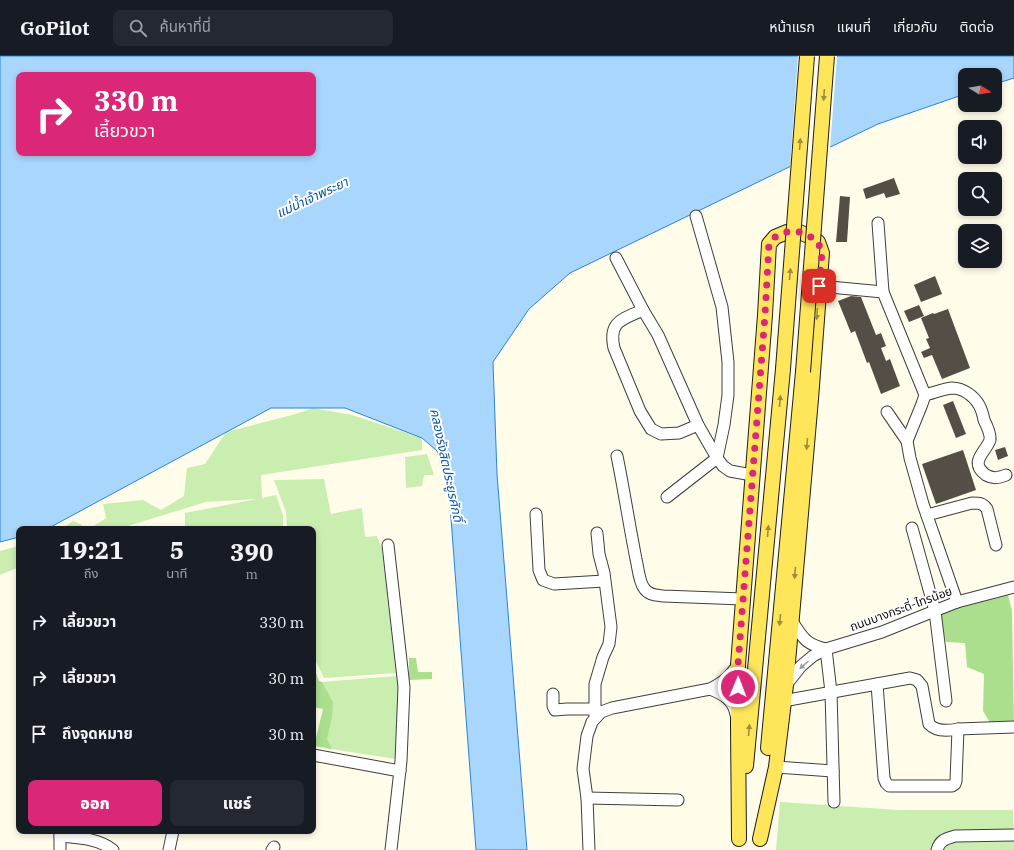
<!DOCTYPE html>
<html lang="th">
<head>
<meta charset="utf-8">
<style>
  :root { --surface:#171b24; --page:#242831; --text:#f1f3f6; --muted:#9ea1a6; --line:#363941; --accent:#db2777 }
  body { margin:0; font-family:"IBM Plex Serif","Noto Sans Thai",serif; background:var(--page); color:var(--text); height:100vh; display:flex; flex-direction:column; font-size:15px; white-space:nowrap }
  * { box-sizing:border-box; margin:0 }
  p { font-size:13px; color:var(--muted) }
  .icon { flex:none; width:22px; height:22px; fill:none; stroke:currentColor; stroke-width:2; stroke-linecap:round; stroke-linejoin:round }
  .map { position:relative; flex:1; overflow:hidden }
  .panel { position:absolute; left:16px; top:470px; width:300px; height:308px; display:flex; flex-direction:column; background:var(--surface); border-radius:8px; box-shadow:0 2px 6px #0003 }
  .panel>* { flex:none }
  .hud { position:absolute; left:16px; top:16px; width:300px; height:84px; border-radius:8px; box-shadow:0 2px 6px #0003; background:#db2777; color:#fff; overflow:hidden }
  .needle { width:26px; rotate:101deg }
  .tools { position:absolute; left:958px; top:12px; display:grid; gap:8px }
  .tools a { display:grid; place-items:center; width:44px; height:44px; border-radius:8px; background:var(--surface); box-shadow:0 2px 6px #0003; font-size:20px }
  .pin { position:absolute; display:grid; place-items:center; width:34px; height:34px; color:#fff; margin:-17px; border-radius:8px; box-shadow:0 2px 6px #0006 }
  .me { position:absolute; width:44px; margin:-22px; rotate:1deg; stroke-linejoin:round; filter:drop-shadow(0 0 3px #0008) }
  .turn { display:flex; align-items:center; gap:14px; height:84px; padding:0 12px; font-size:18px }
  .turn .icon { width:52px; height:52px; stroke-width:2.5 }
  .turn b { display:block; font-size:28px; line-height:34px }
  .eta { display:flex; justify-content:space-evenly; align-items:center; height:68px; text-align:center }
  .eta b { font-size:24px; font-weight:800; line-height:28px }
  .button { display:flex; gap:8px; margin-top:auto; padding:8px 12px }
  .button a { flex:1; height:46px; border-radius:8px; background:var(--accent); color:#fff; font-size:16px; font-weight:800; line-height:46px; text-align:center }
  .button a+a { background:var(--page); color:var(--text) }
  ul { padding:0; list-style:none }
  li { display:flex; align-items:center; gap:12px; height:56px; padding:0 12px }
  li div { flex:1 }
  li b { display:block; font-size:15px }
  li em { font-style:normal }
  header { display:flex; align-items:center; gap:24px; box-sizing:border-box; height:56px; padding:0 20px; background:var(--surface); border-bottom:1px solid var(--line) }
  header strong { font-size:19px }
  nav { display:flex; gap:22px; margin-inline-start:auto; font-size:14px }
  .search { width:280px; height:36px; background:var(--page); display:flex; align-items:center; gap:10px; box-sizing:border-box; padding:0 14px; border-radius:8px; color:var(--muted); font-size:15px }
  .map>svg:first-child { display:block }
</style>
</head>
<body>
<header>
<strong>GoPilot</strong>
<div class="search"><svg class="icon" aria-label="search" viewBox="0 0 24 24"><circle cx="10" cy="10" r="6"/><path d="M15 15l6 6"/></svg>ค้นหาที่นี่</div>
<nav><a>หน้าแรก</a><a>แผนที่</a><a>เกี่ยวกับ</a><a>ติดต่อ</a></nav>
</header>
<div class="map">
<svg width="1014" height="794" viewBox="0 0 1014 794">
  <rect width="100%" height="100%" fill="#fffdea"/>
  <g fill="#caedb0">
    <polygon points="313,352 352,359 422,382 422,394 261,419 262,442 276,439 283,459 283,473 185,473 185,457 257,443 206,446 134,468 119,473 89,473 106,462 103,448 143,444 161,454 184,440 187,412 205,408 226,376 292,359"/>
    <polygon points="427,398 434,419 424,419 422,430 406,432 405,401"/>
    <polygon points="324,423 331,458 362,452 365,481 377,480 382,493 396,617 324,622 313,599 313,473 287,473 286,456 274,424"/>
    <polygon points="73,465 82,469 80,473 61,473"/>
    <polygon points="19,490 19,511 0,519 0,495"/>
    <polygon points="396,620 399,632 396,703 324,692 332,643 319,635 321,626"/>
    <polygon points="780,746 899,754 1013,754 1014,794 776,794"/>
  </g>
  <g fill="#abdf8e">
    <polygon points="1007,535 1012,555 1014,668 992,670 983,655 984,618 967,611 965,587 946,586 939,556"/>
    <polygon points="409,602 416,602 418,616 432,616 432,623 409,624"/>
    <polygon points="313,609 319,625 322,626 333,646 332,661 327,683 332,693 314,690 323,653 313,651"/>
  </g>
  <path fill="#a9d6fc" stroke="#2984da" fill-rule="evenodd" d="M0,0H1014V22L995,28V19H965V38L878,68L570,217L529,253L493,306L497,418L527,794H476L449,436L437,395L422,382L345,352H271L47,473H19V481L0,486ZM19,19H313V97H19Z"/>
  <polygon fill="#fffdea" points="798,0 837,0 830,93 790,112"/>
  <g fill="#554e47">
    <polygon points="894,122 900,138 886,142 884,137 866,143 863,133"/>
    <polygon points="840,140 850,141 847,186 836,186"/>
    <polygon points="935,220 942,238 921,246 914,229"/>
    <polygon points="851,240 861,241 876,279 881,277 886,290 881,292 886,305 890,303 900,330 881,338 869,306 867,307 855,275 851,277 838,245"/>
    <polygon points="919,249 924,260 909,266 904,255"/>
    <polygon points="948,253 970,312 942,323 932,299 924,302 921,296 930,292 926,283 929,282 921,262 933,257 934,258"/>
    <polygon points="953,345 966,378 956,382 943,349"/>
    <polygon points="1005,391 1008,400 998,404 995,394"/>
    <polygon points="963,394 976,434 936,448 922,408"/>
  </g>
  <g fill="none" stroke-linecap="round" stroke-linejoin="round">
    <g stroke="#3f3f3f" stroke-width="13">
      <g id="minor">
        <polyline points="878,167 883,236"/>
        <polyline points="616,202 643,254 658,279 698,369 717,402 723,410 730,415 752,419"/>
        <polyline points="819,230 883,236 925,339 922,348 907,385 910,402 923,448 957,546"/>
        <path d="M643,254C623,263 608,265 614,292L640,355L651,373L661,378L679,377L698,369"/>
        <path d="M925,339C933,337 943,333 952,332C963,332 974,340 979,349C982,354 983,359 984,364C987,370 991,378 990,384C986,396 968,406 986,419C993,423 998,422 1006,419"/>
        <polyline points="887,356 907,385"/>
        <path d="M617,400C624,434 629,468 636,503C638,511 639,526 644,532C648,539 656,539 663,540L743,543"/>
        <polyline points="667,441 717,402 724,369 728,339 728,306 722,251 696,160"/>
        <polyline points="536,458 539,514 543,524 554,528 604,525"/>
        <path d="M927,459L972,447C979,447 983,447 987,453L996,489"/>
        <polyline points="912,472 935,555 946,645"/>
        <polyline points="388,489 404,631 401,705 391,794"/>
        <path d="M791,564C803,581 804,588 826,593"/>
        <polyline points="826,593 831,636 834,746"/>
        <polyline points="877,628 884,722 886,727 889,730 952,730 955,728 956,725 958,673"/>
        <polyline points="786,629 801,610 813,600 826,593 882,576 957,546 1014,531"/>
        <path d="M710,633C723,638 734,644 736,659"/>
        <polyline points="553,638 553,650 555,654 567,653 595,653"/>
        <path d="M783,645L910,622L917,624L922,630L929,668C936,676 948,675 958,673L1014,671"/>
        <polyline points="595,662 595,628 603,601 609,588 611,571 604,517 599,498 597,477"/>
        <polyline points="313,699 400,715"/>
        <polyline points="776,711 833,715"/>
        <polyline points="587,742 678,744"/>
        <polyline points="60,775 60,794"/>
        <path d="M60,780C78,782 98,782 113,794"/>
        <polyline points="169,794 173,775"/>
        <polyline points="272,794 274,791"/>
        <path d="M589,794L587,742L583,713L587,680L592,666L601,656L612,652L710,633C724,626 729,621 738,609"/>
        <path d="M937,794C940,784 945,783 955,780L1014,779"/>
      </g>
    </g>
    <g stroke="#1d1d1d" stroke-width="16">
      <g id="major">
        <polyline points="768,692 803,316"/>
        <polyline points="746,710 783,313"/>
        <polyline points="739,783 738,669 738,609 765,259 769,188 775,181 787,176 797,175 811,181 818,186 822,197 811,343 786,629 776,711 760,783"/>
      </g>
    </g>
    <use href="#minor" stroke="#fff" stroke-width="11"/>
    <use href="#major" stroke="#ffe55a" stroke-width="14"/>
    <g stroke="#1d1d1d" stroke-width="16" stroke-linecap="butt">
      <g id="major-bridge">
        <polyline points="783,313 807,0"/>
        <polyline points="803,316 827,0"/>
      </g>
    </g>
    <use href="#major-bridge" stroke="#ffe55a" stroke-width="14"/>
  </g>
  <defs><path id="oneway-solid" d="M-6-.8H1V-3.2L6.5 0L1 3.2V.8H-6Z"/></defs>
  <g fill="#9e8e3b">
    <use href="#oneway-solid" transform="translate(824 39) rotate(94)"/>
    <use href="#oneway-solid" transform="translate(800 88) rotate(-86)"/>
    <use href="#oneway-solid" transform="translate(790 218) rotate(-85)"/>
    <use href="#oneway-solid" transform="translate(817 258) rotate(94)"/>
    <use href="#oneway-solid" transform="translate(780 345) rotate(-85)"/>
    <use href="#oneway-solid" transform="translate(807 388) rotate(95)"/>
    <use href="#oneway-solid" transform="translate(768 475) rotate(-85)"/>
    <use href="#oneway-solid" transform="translate(795 517) rotate(95)"/>
    <use href="#oneway-solid" transform="translate(780 564) rotate(95)"/>
    <use href="#oneway-solid" transform="translate(749 674) rotate(-85)"/>
  </g>
  <use fill="#9e9e9e" href="#oneway-solid" transform="translate(804 609) rotate(138)"/>
  <g fill="none" stroke-linecap="round" stroke-linejoin="round">
    <polyline stroke="#db2777" stroke-width="7" stroke-dasharray="0 12.6" points="738,631 738,609 765,259 769,188 775,181 787,176 797,175 811,181 818,186 822,197 819,230"/>
  </g>
  <g text-anchor="middle" stroke-width="4" stroke-linejoin="round" paint-order="stroke">
    <g font-size="12" fill="#0c0c0c" stroke="#fff">
      <text transform="translate(901 553) rotate(-20)" y="4">ถนนบางกระดี่-ไทรน้อย</text>
    </g>
    <g font-size="13" font-style="italic" fill="#0a55a8" stroke="#fff">
      <text transform="translate(312 141) rotate(-25)" y="5">แม่น้ำเจ้าพระยา</text>
      <text transform="translate(447 409) rotate(78)" y="5">คลองรังสิตประยูรศักดิ์</text>
    </g>
  </g>
</svg>
<div class="tools">
<a><svg class="needle" viewBox="-14 -14 28 28"><path d="M0-13l5 13h-10z" fill="#e53935"/><path d="M0 13l5-13h-10z" fill="#9ea1a6"/></svg></a>
<a><svg class="icon" aria-label="sound" viewBox="0 0 24 24"><path d="M4 9h4l5-4v14l-5-4H4zM17 9q2 3 0 6"/></svg></a>
<a><svg class="icon" aria-label="search" viewBox="0 0 24 24"><circle cx="10" cy="10" r="6"/><path d="M15 15l6 6"/></svg></a>
<a><svg class="icon" aria-label="layers" viewBox="0 0 24 24"><path d="M12 4l9 5-9 5-9-5zM3 14l9 5 9-5"/></svg></a>
</div>
<div class="pin" style="left:819px;top:230px;background:#d93025"><svg class="icon" aria-label="arrive" viewBox="0 0 24 24"><path d="M6 21V4h12l-3 4 3 4H6"/></svg></div>
<svg class="me" style="left:738px;top:631px" viewBox="-20 -20 40 40"><circle r="17" fill="#db2777" stroke="#fff" stroke-width="3"/><path d="M0-11L8 9 0 5-8 9z" fill="#fff"/></svg>
<div class="hud">
<div class="turn"><svg class="icon" aria-label="right" viewBox="0 0 24 24"><path d="M7 20v-9h11M14 6l5 5-5 5"/></svg><div><b>330 m</b>เลี้ยวขวา</div></div>
</div>
<section class="panel">
<div class="eta">
<div><b>19:21</b><p>ถึง</p></div>
<div><b>5</b><p>นาที</p></div>
<div><b>390</b><p>m</p></div>
</div>
<ul>
<li><svg class="icon" aria-label="right" viewBox="0 0 24 24"><path d="M7 20v-9h11M14 6l5 5-5 5"/></svg><div><b>เลี้ยวขวา</b></div><em>330 m</em></li>
<li><svg class="icon" aria-label="right" viewBox="0 0 24 24"><path d="M7 20v-9h11M14 6l5 5-5 5"/></svg><div><b>เลี้ยวขวา</b></div><em>30 m</em></li>
<li><svg class="icon" aria-label="arrive" viewBox="0 0 24 24"><path d="M6 21V4h12l-3 4 3 4H6"/></svg><div><b>ถึงจุดหมาย</b></div><em>30 m</em></li>
</ul>
<div class="button"><a>ออก</a><a>แชร์</a></div>
</section>
</div>
</body>
</html>
